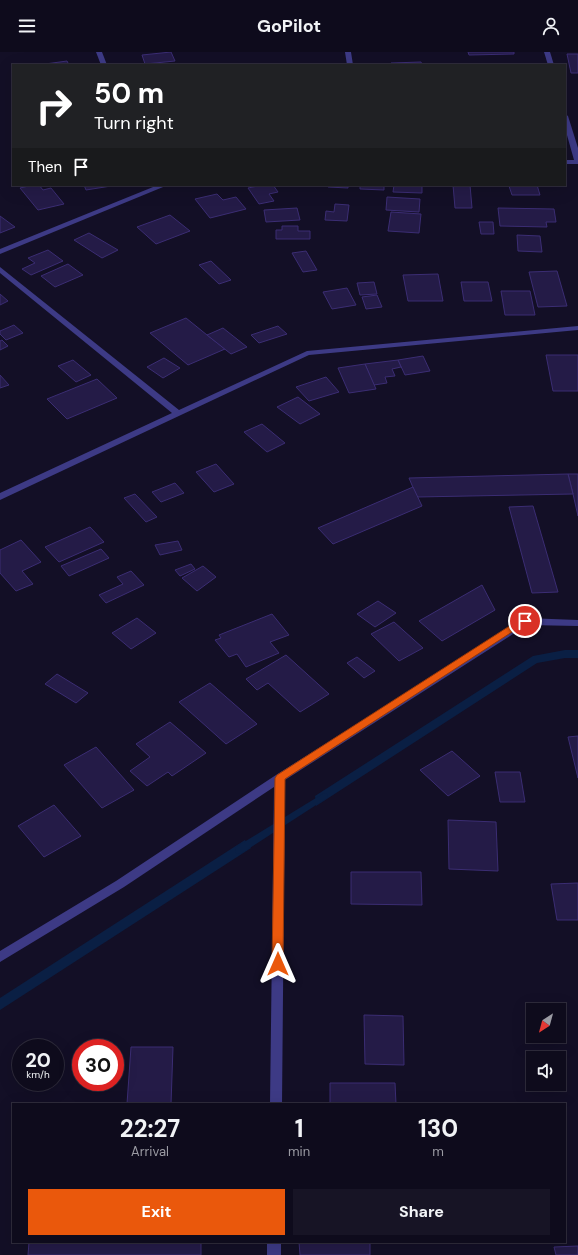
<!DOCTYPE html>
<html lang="en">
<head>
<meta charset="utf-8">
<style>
  :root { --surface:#0e0b1c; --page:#171425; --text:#f1f3f6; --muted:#9b9ba3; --line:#2e2b3b; --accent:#ea580c }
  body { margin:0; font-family:"DM Sans",sans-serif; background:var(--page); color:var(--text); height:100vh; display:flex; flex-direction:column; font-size:15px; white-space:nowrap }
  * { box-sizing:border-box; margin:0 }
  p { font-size:13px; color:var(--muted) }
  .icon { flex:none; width:22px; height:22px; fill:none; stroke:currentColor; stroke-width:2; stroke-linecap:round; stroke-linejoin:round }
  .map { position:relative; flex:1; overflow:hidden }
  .sheet { position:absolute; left:12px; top:1051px; width:554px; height:140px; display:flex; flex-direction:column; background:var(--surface); border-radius:0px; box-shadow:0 4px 16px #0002,0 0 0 1px var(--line) }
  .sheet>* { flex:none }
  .guide { position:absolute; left:12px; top:12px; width:554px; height:122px; border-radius:0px; box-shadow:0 4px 16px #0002,0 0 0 1px var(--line); background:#202124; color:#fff; overflow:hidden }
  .needle { width:26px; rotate:216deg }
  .buttons { position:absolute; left:526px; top:951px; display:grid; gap:8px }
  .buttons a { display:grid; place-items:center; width:40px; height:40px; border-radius:0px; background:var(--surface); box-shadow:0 4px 16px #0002,0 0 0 1px var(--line); font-size:20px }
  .speed { position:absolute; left:12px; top:987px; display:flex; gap:8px; font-size:20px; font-weight:700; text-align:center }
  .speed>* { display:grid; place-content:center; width:52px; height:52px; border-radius:50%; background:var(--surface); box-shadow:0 4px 16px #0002,0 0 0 1px var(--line); line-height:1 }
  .speed small { font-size:10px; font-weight:400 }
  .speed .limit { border:6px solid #d22; background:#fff; color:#111 }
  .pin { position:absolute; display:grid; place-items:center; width:34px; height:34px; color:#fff; margin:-17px; border:2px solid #fff; border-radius:50%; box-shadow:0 1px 4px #0007 }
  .me { position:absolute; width:44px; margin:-22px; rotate:0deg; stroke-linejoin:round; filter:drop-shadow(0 0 3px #0008) }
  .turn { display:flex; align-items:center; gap:14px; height:84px; padding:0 16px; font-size:18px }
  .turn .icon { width:52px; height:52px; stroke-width:2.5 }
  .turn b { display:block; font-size:28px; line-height:34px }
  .then { display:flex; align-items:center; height:38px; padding:0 16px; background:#0003; gap:8px; font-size:15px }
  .eta { display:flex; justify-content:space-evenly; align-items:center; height:68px; text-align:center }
  .eta b { font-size:24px; font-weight:700; line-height:28px }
  .cta { display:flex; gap:8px; margin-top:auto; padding:8px 16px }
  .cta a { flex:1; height:46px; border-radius:0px; background:var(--accent); color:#fff; font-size:16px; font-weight:700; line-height:46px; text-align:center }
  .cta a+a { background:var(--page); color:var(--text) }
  header { display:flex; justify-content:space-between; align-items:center; height:52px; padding:0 16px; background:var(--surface); font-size:18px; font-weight:700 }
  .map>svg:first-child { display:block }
</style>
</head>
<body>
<header><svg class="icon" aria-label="menu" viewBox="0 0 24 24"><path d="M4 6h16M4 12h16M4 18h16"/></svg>GoPilot<svg class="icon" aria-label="person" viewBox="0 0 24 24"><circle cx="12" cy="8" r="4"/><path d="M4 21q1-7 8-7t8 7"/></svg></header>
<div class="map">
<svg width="578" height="1203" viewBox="0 0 578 1203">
  <rect width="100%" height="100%" fill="#130f26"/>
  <g fill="#0a1f44">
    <polygon points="565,598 578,598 578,606 565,606 537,611 316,754 315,744 533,604"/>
    <polygon points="245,788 251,796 0,958 0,946"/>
  </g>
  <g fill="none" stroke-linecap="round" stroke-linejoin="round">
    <polygon fill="#0a1f44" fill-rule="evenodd" points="324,741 327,742 328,744 327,746 242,801 239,802 236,801 235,798 236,795"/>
  </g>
  <g fill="#241b47" stroke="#3b2d73">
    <polygon points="171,0 175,9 145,12 142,3"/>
    <polygon points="468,0 514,0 514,2 469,3"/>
    <polygon points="567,2 578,2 578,21 571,21"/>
    <polygon points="67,9 69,13 38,13"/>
    <polygon points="421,10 422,13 391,13 391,11"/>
    <polygon points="33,133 39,133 43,138 51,136 64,152 38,158 20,136"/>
    <polygon points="84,133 111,133 111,134 86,138"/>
    <polygon points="258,133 273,133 278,140 269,142 274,149 259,152 248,136 258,134"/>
    <polygon points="329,133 348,133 348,136 328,135"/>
    <polygon points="360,133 384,133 384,138 360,137"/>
    <polygon points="394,133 422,133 422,141 393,140"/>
    <polygon points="453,133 470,133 472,156 455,156"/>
    <polygon points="518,133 537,133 540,143 512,143 509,134"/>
    <polygon points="217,142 223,148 236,145 246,157 210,166 195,147"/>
    <polygon points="387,145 420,147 419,160 386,158"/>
    <polygon points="335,152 349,153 347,169 325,168 326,159 334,160"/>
    <polygon points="297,156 300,168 266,170 264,158"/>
    <polygon points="498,156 554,157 556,170 546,170 547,175 500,174"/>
    <polygon points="391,160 421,162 419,181 388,179"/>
    <polygon points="170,163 190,179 156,192 137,175"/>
    <polygon points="0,164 15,175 0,181"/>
    <polygon points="479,170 493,170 494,182 481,182"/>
    <polygon points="282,174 298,174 298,179 310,179 310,187 276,187 276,178 282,178"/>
    <polygon points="89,181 118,198 102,206 74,188"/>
    <polygon points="517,183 540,184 542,200 518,199"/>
    <polygon points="48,198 63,209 31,223 22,217 35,211 28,206"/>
    <polygon points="306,199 317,218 303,220 292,201"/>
    <polygon points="211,209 231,228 219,232 199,213"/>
    <polygon points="68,212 83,223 55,235 41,224"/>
    <polygon points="557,219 567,254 538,255 529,220"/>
    <polygon points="438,222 443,249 408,249 403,223"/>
    <polygon points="374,230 377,242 360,243 357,231"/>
    <polygon points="461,230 488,230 492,249 464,249"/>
    <polygon points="347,236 356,253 332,257 323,240"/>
    <polygon points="501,239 530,239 535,263 505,263"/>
    <polygon points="0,242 8,249 0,253"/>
    <polygon points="377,243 382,255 366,257 362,245"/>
    <polygon points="186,266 207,283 225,297 188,313 150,281"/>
    <polygon points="14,273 23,281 6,288 0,282 0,279"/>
    <polygon points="278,274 287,282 259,291 251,283"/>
    <polygon points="223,276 247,295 231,302 207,283"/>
    <polygon points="2,288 8,294 0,298 0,289"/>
    <polygon points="546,303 578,303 578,339 553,339"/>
    <polygon points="423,304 430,319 405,323 398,308"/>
    <polygon points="164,306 180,316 163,326 147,315"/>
    <polygon points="73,308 91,323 76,330 58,314"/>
    <polygon points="398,308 401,315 392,317 395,324 385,325 387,331 374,333 365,312"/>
    <polygon points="365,312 376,337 349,341 338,316"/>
    <polygon points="0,323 9,333 0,336"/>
    <polygon points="326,325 339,340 309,349 296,335"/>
    <polygon points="97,327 117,346 67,367 47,347"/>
    <polygon points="298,345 320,362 300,372 277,355"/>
    <polygon points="262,372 285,391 267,400 244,380"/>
    <polygon points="216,412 234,432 214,440 196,420"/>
    <polygon points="568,422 578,422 578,464 573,442"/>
    <polygon points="568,422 573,442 417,445 409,426"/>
    <polygon points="175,431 184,441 161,450 152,440"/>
    <polygon points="413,435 422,454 333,492 318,476"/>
    <polygon points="135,442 157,465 146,470 124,446"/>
    <polygon points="533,454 558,540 532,541 509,455"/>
    <polygon points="90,475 104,490 59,510 45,495"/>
    <polygon points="21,488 41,510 22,519 33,532 16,539 0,521 0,498"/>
    <polygon points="178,489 182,498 160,503 155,493"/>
    <polygon points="101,497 109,506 69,524 61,514"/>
    <polygon points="191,512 195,517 180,524 175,518"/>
    <polygon points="203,514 216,525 197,539 182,526"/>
    <polygon points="131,519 144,533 106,551 99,543 123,532 117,525"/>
    <polygon points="482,533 495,558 442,589 419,569"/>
    <polygon points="378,549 396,561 375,575 357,562"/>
    <polygon points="272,562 289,583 270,590 279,601 246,615 237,602 229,605 215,588 221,586 219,583"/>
    <polygon points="137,566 156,581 131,597 112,581"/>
    <polygon points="394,570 423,596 399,609 371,582"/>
    <polygon points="286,603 329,642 300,660 268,631 257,638 246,627"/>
    <polygon points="357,605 375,619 364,626 347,611"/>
    <polygon points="57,622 88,641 76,651 45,632"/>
    <polygon points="210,631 257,672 226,692 179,650"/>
    <polygon points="170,670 206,701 172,724 168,720 147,734 130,719 150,705 136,692"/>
    <polygon points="578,684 578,726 568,685"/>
    <polygon points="96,695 134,738 102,756 64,713"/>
    <polygon points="452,699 480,724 448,744 420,718"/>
    <polygon points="495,720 520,720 525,750 500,750"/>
    <polygon points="54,753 81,784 44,805 18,774"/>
    <polygon points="448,768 496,770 498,819 449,817"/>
    <polygon points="351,820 421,820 422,853 351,852"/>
    <polygon points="578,831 578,868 557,868 551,832"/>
    <polygon points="364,963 403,964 404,1013 365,1012"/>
    <polygon points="131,995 173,995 171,1052 127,1052"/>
    <polygon points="330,1031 395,1031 396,1052 330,1052"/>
    <polygon points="29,1190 201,1190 201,1203 28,1203"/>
    <polygon points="299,1190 370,1190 370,1203 300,1203"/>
    <polygon points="578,1194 578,1203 556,1203 554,1195"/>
  </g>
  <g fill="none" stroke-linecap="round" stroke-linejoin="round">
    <g fill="#3d3a85" fill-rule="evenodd">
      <polygon points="96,0 102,0 107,13 101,13"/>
      <polygon points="345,0 351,0 353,13 347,13"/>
      <polygon points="544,0 550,0 554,13 548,13"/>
      <polygon points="565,62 568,64 578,96 578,112 565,112 565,108 574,108 565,76"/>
      <polygon points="158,133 168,133 0,202 0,197"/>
      <polygon points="0,215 179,358 307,299 578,274 578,278 309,303 0,448 0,441 172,361 0,221"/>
      <polygon points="525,566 578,568 578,574 527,573 285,728 282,1052 270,1052 274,735 124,835 0,910 0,899 116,829 276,723"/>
      <rect x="267" y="1190" width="14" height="13"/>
    </g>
  </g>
  <polygon fill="#ea580c" stroke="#983908" points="522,566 528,566 529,569 285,727 283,912 282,915 278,917 274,915 272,912 275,726 277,723"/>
</svg>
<div class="buttons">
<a><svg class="needle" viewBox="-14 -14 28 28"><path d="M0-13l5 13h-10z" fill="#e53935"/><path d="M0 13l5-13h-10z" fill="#9b9ba3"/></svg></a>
<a><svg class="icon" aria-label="sound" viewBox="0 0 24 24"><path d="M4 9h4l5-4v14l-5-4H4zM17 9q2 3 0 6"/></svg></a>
</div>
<div class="speed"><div>20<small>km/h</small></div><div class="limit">30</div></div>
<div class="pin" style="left:525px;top:569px;background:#d93025"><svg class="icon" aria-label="arrive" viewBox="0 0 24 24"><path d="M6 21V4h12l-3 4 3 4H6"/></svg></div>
<svg class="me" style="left:278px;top:912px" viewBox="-20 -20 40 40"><path d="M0-17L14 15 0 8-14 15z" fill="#ea580c" stroke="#fff" stroke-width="4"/></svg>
<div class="guide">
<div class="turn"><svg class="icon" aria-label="right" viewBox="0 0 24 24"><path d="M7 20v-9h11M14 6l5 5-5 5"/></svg><div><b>50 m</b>Turn right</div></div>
<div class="then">Then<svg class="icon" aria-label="arrive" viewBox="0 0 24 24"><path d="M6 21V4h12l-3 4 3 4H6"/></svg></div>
</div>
<section class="sheet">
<div class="eta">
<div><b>22:27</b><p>Arrival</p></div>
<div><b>1</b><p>min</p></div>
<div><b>130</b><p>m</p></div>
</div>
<div class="cta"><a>Exit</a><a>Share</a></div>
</section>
</div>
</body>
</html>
